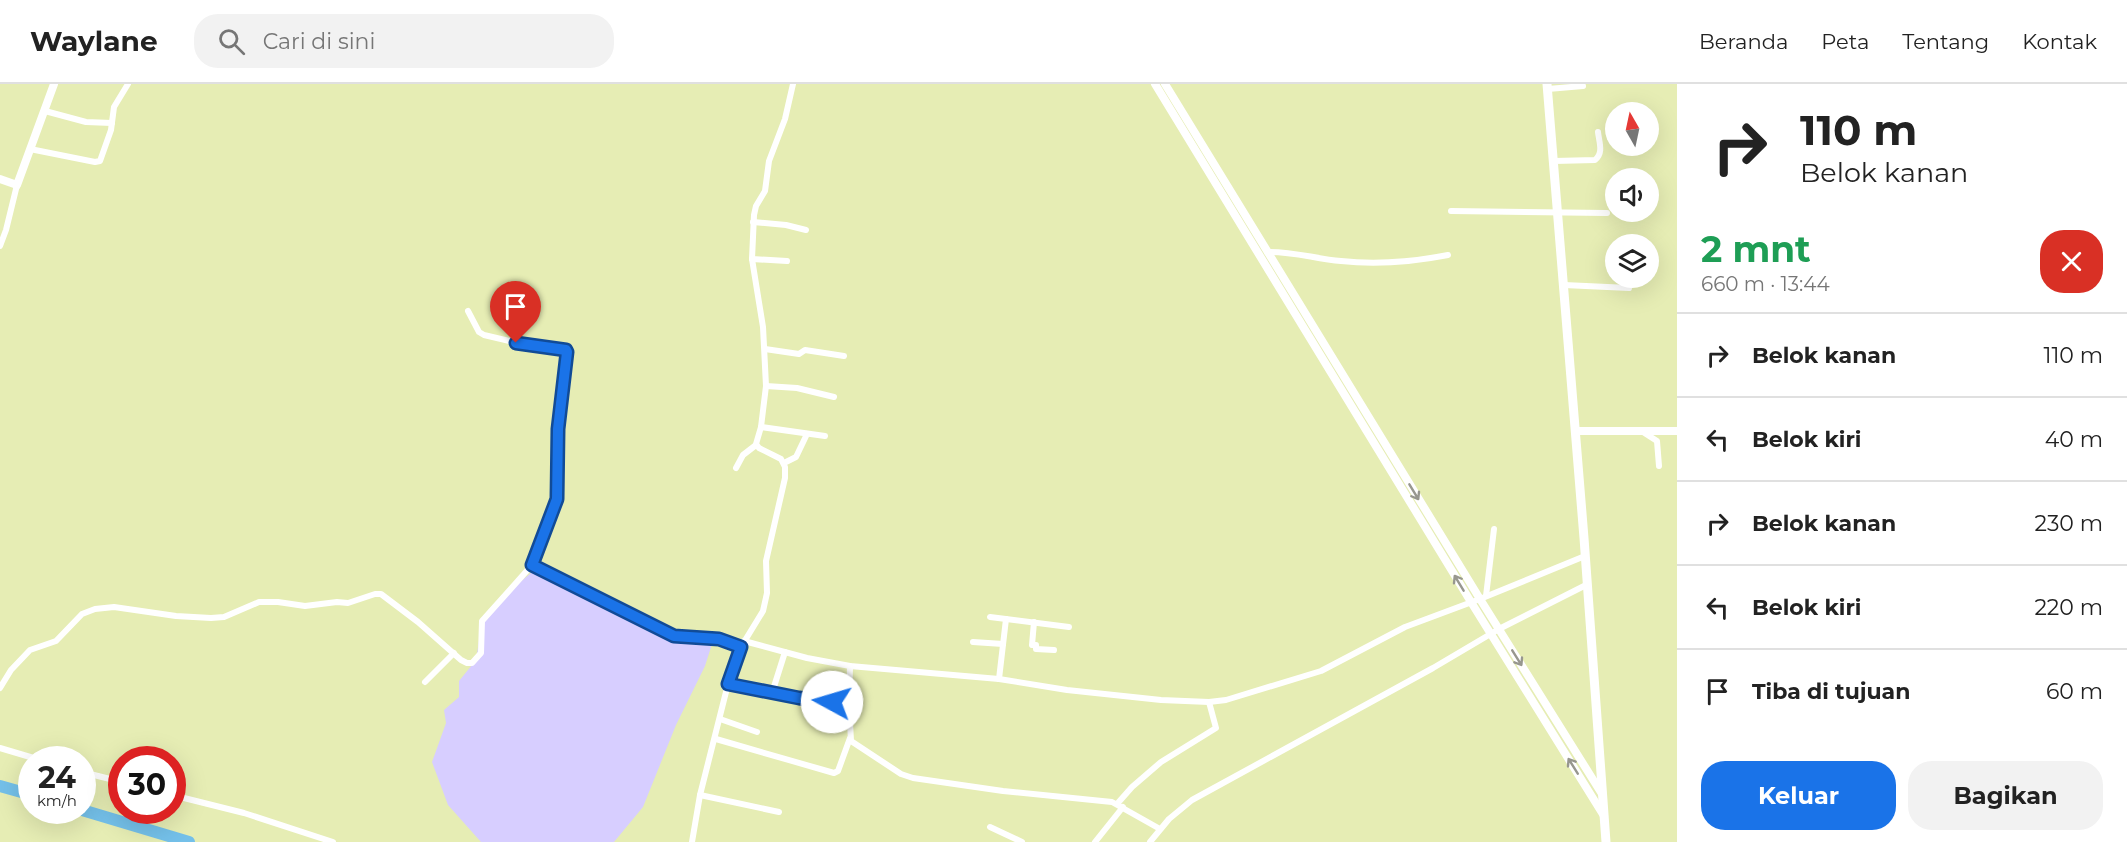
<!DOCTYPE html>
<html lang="id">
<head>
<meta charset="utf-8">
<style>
  :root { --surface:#fff; --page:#f2f2f2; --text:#222; --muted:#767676; --line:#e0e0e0; --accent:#1a73e8 }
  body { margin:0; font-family:Montserrat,sans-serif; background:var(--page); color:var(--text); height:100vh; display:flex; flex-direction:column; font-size:22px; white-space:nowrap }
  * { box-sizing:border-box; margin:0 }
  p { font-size:20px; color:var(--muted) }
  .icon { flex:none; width:33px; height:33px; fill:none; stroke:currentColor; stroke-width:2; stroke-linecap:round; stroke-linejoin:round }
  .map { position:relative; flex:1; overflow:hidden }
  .side { display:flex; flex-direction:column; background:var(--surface); width:450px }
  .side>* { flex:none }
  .banner { background:#fff; color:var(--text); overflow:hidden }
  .needle { width:39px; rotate:351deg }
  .fabs { position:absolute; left:1605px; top:18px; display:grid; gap:12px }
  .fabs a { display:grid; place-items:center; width:54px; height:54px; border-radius:50%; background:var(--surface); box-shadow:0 6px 24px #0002; font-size:30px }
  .speed { position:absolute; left:18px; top:662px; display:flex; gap:12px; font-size:30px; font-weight:700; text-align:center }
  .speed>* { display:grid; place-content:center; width:78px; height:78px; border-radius:50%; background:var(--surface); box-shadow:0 6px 24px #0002; line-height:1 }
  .speed small { font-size:15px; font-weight:400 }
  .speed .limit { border:9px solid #d22; background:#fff; color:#111 }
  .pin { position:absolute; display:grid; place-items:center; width:51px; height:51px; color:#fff; margin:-62px -26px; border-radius:50% 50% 50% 0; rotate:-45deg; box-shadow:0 0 6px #0007 }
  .pin .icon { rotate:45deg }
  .me { position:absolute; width:66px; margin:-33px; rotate:276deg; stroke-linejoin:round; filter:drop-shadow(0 0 4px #0008) }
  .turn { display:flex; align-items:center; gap:21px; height:126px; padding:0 24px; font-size:27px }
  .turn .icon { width:78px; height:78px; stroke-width:2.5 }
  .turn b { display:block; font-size:42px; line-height:51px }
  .round { display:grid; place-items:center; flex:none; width:63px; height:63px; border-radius:24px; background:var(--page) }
  .headline { display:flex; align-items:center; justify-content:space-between; height:102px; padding:0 24px }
  h1 { font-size:36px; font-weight:700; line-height:45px; color:#1e9e55 }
  .action { display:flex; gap:12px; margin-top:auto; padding:12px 24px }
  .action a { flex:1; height:69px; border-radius:24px; background:var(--accent); color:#fff; font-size:24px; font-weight:700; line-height:69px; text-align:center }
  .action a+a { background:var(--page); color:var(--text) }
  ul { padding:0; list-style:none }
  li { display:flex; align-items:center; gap:18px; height:84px; padding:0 24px; border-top:2px solid var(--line) }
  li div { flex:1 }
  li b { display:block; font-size:22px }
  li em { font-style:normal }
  header { display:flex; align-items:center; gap:36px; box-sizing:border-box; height:84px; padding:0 30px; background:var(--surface); border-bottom:2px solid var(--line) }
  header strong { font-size:28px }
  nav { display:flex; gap:33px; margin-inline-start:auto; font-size:21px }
  .search { width:420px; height:54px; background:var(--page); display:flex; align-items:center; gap:15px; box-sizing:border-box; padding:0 21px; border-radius:24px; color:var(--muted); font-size:22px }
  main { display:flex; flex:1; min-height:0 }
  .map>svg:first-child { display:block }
</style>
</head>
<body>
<header>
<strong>Waylane</strong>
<div class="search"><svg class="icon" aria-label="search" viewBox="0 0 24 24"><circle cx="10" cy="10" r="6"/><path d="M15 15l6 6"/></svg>Cari di sini</div>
<nav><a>Beranda</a><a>Peta</a><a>Tentang</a><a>Kontak</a></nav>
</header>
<main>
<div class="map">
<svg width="1677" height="758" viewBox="0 0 1677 758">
  <rect width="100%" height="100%" fill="#e6edb4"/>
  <polygon fill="#d7ceff" points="532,488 637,541 682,558 712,560 705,582 676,641 643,723 614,758 481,758 448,721 432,678 446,639 444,626 459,613 459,597 476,576 482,537 505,511"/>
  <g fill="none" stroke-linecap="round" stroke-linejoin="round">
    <g stroke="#74c0e9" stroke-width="12">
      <polyline points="0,702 32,711"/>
      <polyline points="82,726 189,758"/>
    </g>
    <g stroke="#fff" stroke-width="6">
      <polyline points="1548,5 1583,2"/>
      <polyline points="45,27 86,38 112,39"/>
      <polyline points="30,65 95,78 100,77 111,46 114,23 128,0"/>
      <path d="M1554,77L1595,76C1604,69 1599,58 1598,48"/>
      <polyline points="1451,127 1607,129"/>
      <polyline points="753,138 786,141 806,146"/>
      <polyline points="0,162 6,146 17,101"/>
      <path d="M1267,168C1293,167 1315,175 1341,177C1377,181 1412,178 1448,171"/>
      <polyline points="752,175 787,177"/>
      <polyline points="1564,201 1629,204"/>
      <polyline points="765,265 799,270 805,266 844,272"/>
      <polyline points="766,302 797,304 834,313"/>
      <polyline points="761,343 825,352"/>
      <polyline points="1643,348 1657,357 1659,382"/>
      <polyline points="784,379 796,373 807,350"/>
      <polyline points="736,384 743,371 756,361"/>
      <polyline points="532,481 674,552 719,555 741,563"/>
      <polyline points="1486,512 1494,445"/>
      <polyline points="990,533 1069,543"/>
      <polyline points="1034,538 1032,561 1036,561 1036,565 1054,566"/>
      <polyline points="744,557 807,574 850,582 999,595 1067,606 1161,616 1209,618 1226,616 1321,587 1405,543 1480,515 1585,472"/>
      <polyline points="973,558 1003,560"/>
      <polyline points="850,582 849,620 851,657 901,690 913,694 1003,707 1112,718 1160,745"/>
      <polyline points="999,595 1006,535"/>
      <polyline points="425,598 454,569"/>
      <polyline points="728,600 799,614 849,620"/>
      <polyline points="0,604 11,586 30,566 56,557 82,530 95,525 114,523 176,532 211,534 224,533 259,518 278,518 305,522 337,518 348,519 375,510 381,510 418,538 461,576 467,579 472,579 481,569 482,537 532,481 555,423 559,405 558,345 567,268 566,266 531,262 484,251 479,248 468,227"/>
      <polyline points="772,609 785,568"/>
      <polyline points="720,635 757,648"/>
      <polyline points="716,655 834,689 838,687 850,654"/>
      <polyline points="0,664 37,675"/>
      <polyline points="82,688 122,698"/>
      <polyline points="172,711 244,729 333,758"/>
      <polyline points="700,711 779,728"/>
      <polyline points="1117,720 1132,703 1161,678 1216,644 1209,618"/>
      <polyline points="990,743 1022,758"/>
      <polyline points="692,758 700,711 728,600 741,563 763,527 767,509 766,477 785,394 785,383 781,375 759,364 756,360 761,343 766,302 763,243 752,175 754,131 756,122 765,107 769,77 785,35 793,0"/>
      <polyline points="1095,758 1123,723"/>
      <polyline points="1150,758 1169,735 1192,716 1433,584 1499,545 1588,500"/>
    </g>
    <g stroke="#fff" stroke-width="8">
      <polyline points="1155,0 1471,518 1604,732"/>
      <polyline points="1165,0 1480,515 1602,710"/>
      <polyline points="0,95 17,101 54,0"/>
      <polyline points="1575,347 1677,347"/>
    </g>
    <polyline stroke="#fff" stroke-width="9" points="1547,0 1584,454 1606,758"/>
  </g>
  <defs><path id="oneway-shaft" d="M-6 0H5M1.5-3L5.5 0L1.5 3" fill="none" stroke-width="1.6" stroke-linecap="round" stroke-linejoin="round" transform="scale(1.5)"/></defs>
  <g stroke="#97978e">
    <use href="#oneway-shaft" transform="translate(1414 408) rotate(59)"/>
    <use href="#oneway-shaft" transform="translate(1459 499) rotate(-121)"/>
    <use href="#oneway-shaft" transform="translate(1517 574) rotate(58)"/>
    <use href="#oneway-shaft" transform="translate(1573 682) rotate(-122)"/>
  </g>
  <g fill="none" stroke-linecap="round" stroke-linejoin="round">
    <g stroke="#114b97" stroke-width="15">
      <polyline id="route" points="516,259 566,266 567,268 558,345 557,415 532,481 674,552 719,555 741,563 728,600 799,614 832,618"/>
    </g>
    <use href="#route" stroke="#1a73e8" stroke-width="10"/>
  </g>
</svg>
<div class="fabs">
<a><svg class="needle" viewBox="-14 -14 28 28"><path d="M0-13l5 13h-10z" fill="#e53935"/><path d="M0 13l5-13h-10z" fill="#767676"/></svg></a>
<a><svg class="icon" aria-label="sound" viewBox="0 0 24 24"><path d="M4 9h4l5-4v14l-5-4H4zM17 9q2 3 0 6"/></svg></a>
<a><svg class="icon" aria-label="layers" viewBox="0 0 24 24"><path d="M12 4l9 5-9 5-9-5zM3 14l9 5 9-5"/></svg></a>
</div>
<div class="speed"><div>24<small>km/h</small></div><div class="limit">30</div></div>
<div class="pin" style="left:516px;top:259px;background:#d93025"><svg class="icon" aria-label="arrive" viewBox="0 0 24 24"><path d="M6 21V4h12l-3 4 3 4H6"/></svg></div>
<svg class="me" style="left:832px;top:618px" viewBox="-20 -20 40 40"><circle r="19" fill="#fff"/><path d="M0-13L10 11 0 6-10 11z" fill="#1a73e8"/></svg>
</div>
<section class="side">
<div class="banner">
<div class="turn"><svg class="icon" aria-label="right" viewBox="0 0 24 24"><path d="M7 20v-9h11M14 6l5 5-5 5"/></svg><div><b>110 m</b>Belok kanan</div></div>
</div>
<div class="headline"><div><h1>2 mnt</h1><p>660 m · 13:44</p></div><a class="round" style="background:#d93025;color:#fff"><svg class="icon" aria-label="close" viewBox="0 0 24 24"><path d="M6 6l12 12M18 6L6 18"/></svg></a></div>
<ul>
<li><svg class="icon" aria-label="right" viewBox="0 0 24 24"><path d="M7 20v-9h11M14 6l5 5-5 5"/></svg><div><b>Belok kanan</b></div><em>110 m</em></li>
<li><svg class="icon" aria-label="left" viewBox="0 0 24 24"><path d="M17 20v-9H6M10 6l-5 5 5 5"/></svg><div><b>Belok kiri</b></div><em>40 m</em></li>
<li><svg class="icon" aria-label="right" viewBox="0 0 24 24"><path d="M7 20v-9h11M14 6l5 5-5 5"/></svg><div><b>Belok kanan</b></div><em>230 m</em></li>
<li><svg class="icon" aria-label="left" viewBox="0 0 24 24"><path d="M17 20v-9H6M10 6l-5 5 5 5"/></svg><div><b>Belok kiri</b></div><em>220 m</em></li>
<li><svg class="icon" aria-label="arrive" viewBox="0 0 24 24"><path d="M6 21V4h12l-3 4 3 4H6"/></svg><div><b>Tiba di tujuan</b></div><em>60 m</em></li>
</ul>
<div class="action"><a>Keluar</a><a>Bagikan</a></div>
</section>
</main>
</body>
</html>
